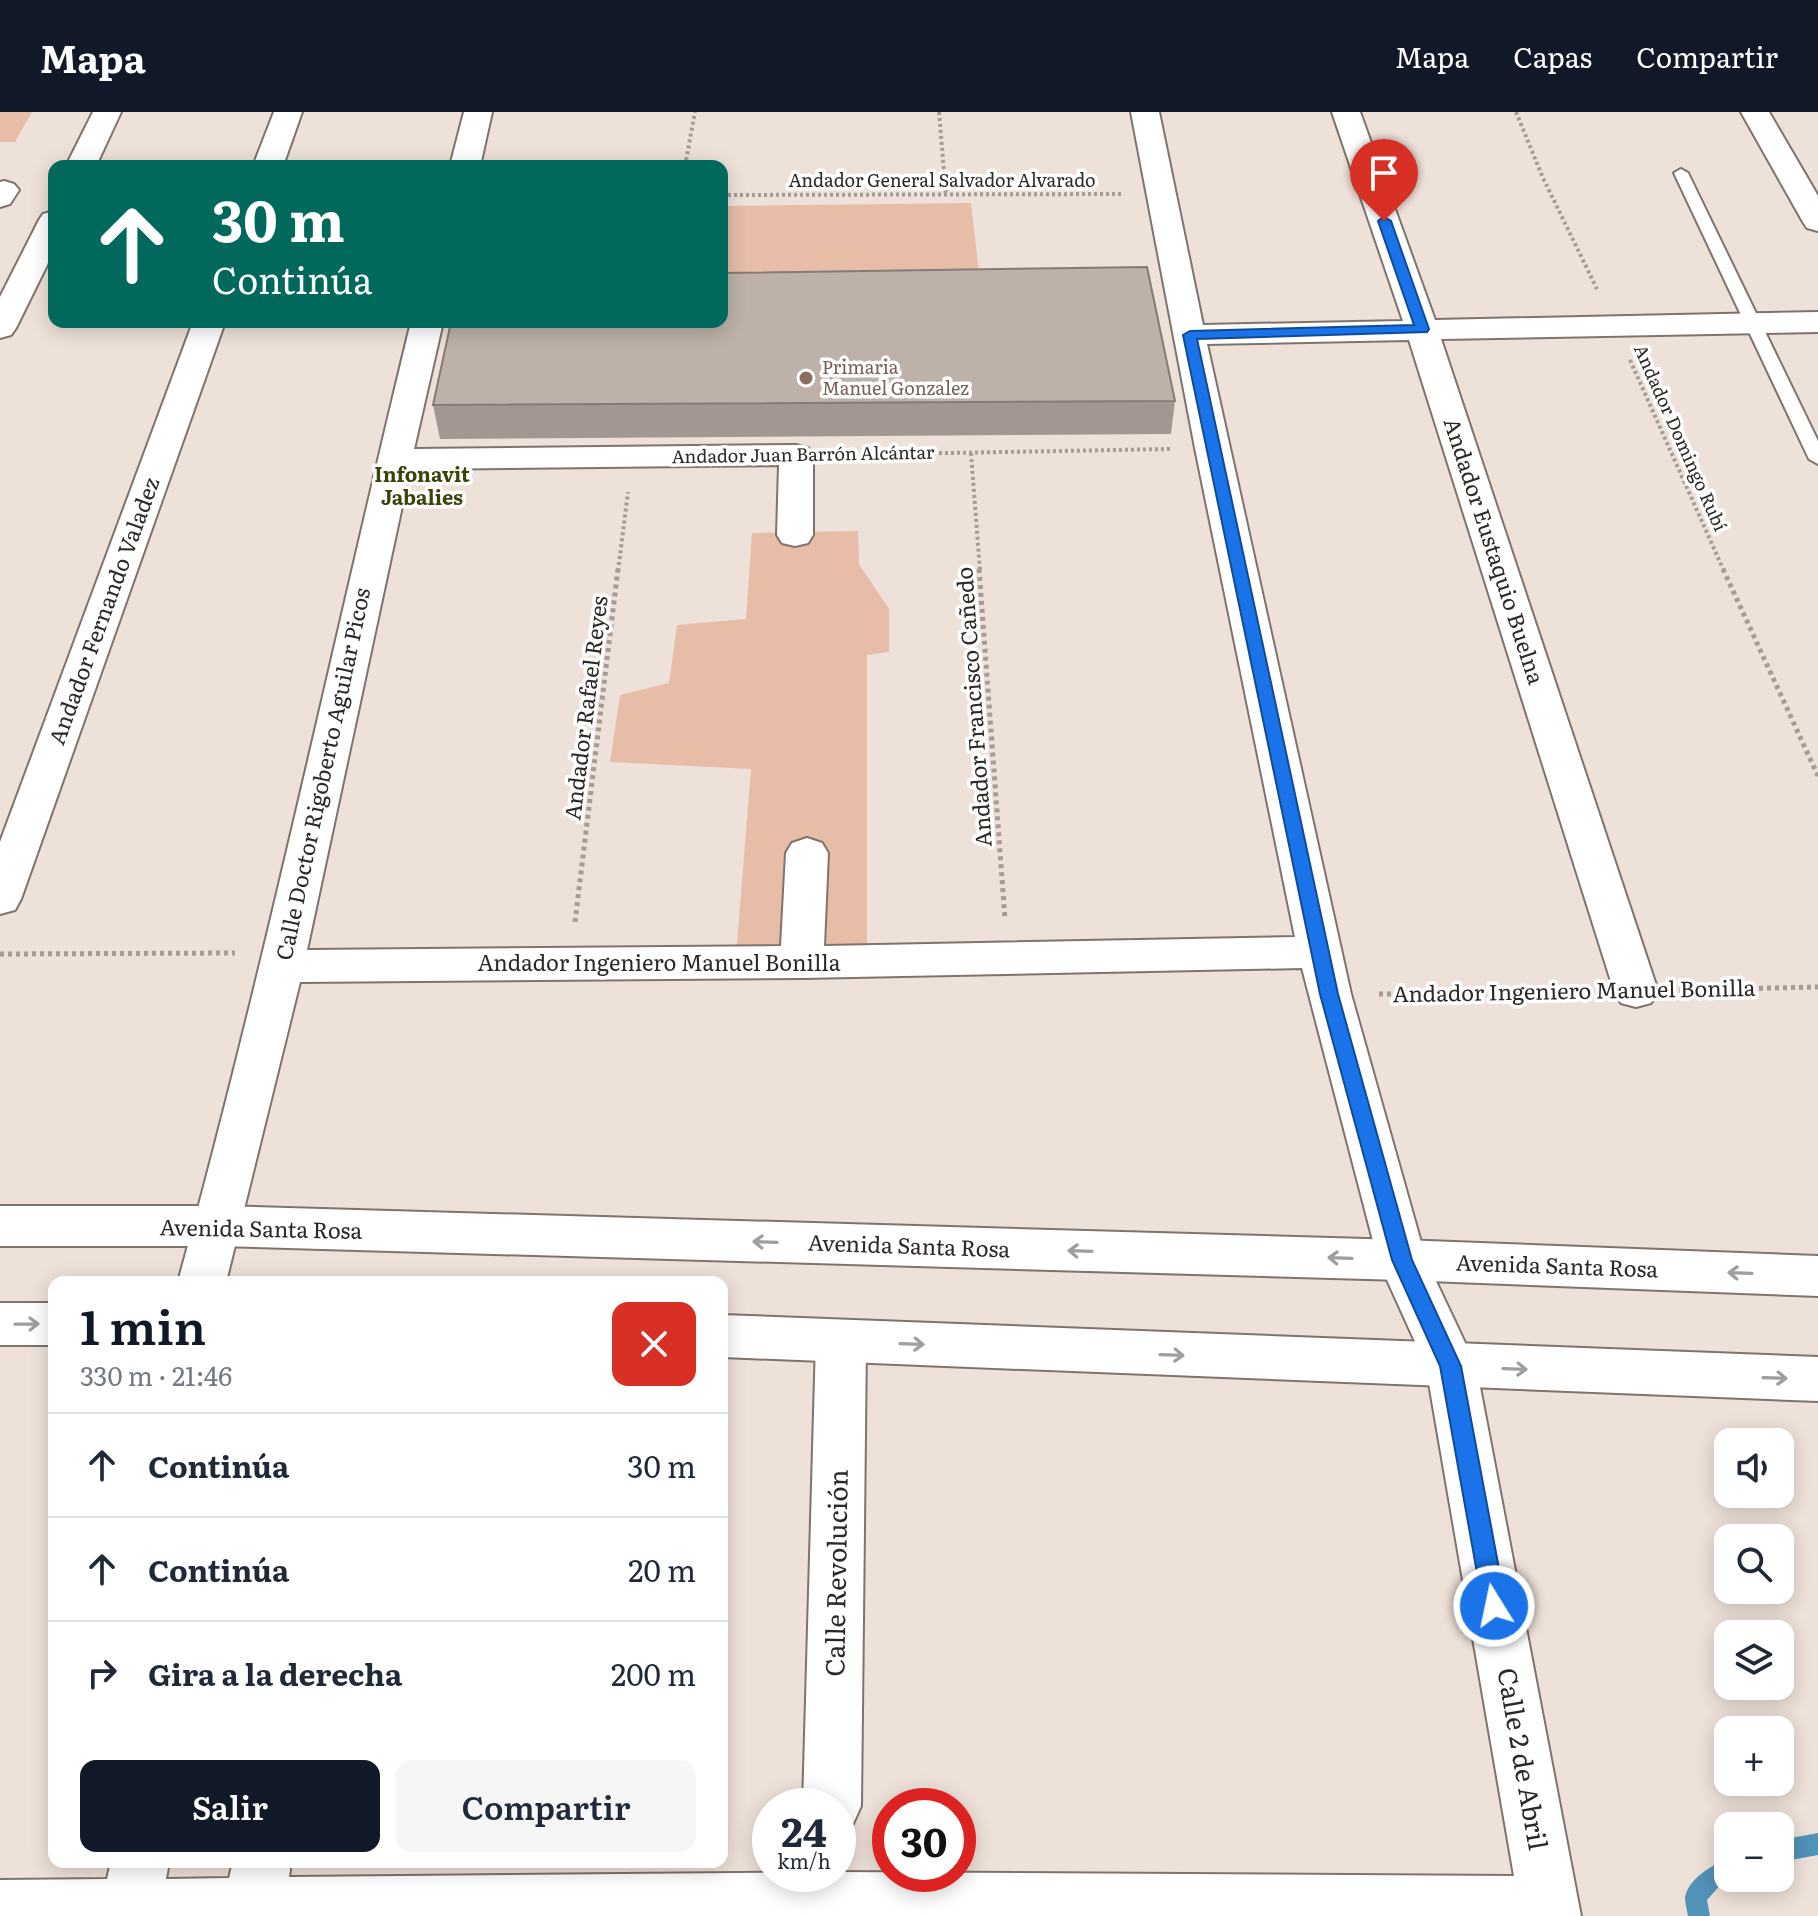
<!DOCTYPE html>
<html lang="es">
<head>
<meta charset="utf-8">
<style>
  :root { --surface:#fff; --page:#f6f6f7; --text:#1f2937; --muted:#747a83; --line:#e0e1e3; --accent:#111827 }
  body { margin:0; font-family:Literata,serif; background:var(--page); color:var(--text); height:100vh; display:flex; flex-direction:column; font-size:30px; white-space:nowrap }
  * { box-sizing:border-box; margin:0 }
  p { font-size:26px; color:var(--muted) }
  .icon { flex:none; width:44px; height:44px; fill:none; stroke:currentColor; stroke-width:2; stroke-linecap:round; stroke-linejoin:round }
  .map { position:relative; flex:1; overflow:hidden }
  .panel { position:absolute; left:48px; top:1164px; width:680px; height:592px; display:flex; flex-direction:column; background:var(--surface); border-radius:16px; box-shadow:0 4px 20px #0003 }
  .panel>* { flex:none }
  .hud { position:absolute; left:48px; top:48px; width:680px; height:168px; border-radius:16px; box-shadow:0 4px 20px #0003; background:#00695c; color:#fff; overflow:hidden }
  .buttons { position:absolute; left:1714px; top:1316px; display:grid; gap:16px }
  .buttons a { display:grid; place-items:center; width:80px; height:80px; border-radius:16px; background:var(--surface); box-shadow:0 4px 20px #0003; font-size:40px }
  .speed { position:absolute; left:752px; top:1676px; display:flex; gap:16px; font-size:40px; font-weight:700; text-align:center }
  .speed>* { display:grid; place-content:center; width:104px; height:104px; border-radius:50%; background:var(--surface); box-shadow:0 4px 20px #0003; line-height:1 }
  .speed small { font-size:20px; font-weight:400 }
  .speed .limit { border:12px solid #d22; background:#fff; color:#111 }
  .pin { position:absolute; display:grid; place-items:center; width:68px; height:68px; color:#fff; margin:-82px -34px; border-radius:50% 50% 50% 0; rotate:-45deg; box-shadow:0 0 8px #0007 }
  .pin .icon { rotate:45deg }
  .me { position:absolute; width:88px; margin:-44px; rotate:350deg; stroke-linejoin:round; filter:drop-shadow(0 0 6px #0008) }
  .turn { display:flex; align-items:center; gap:28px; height:168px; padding:0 32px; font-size:36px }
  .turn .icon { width:104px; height:104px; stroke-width:2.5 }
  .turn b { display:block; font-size:56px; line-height:68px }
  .round { display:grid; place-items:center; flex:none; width:84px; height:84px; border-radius:16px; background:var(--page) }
  .summary { display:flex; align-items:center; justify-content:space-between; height:136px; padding:0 32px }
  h1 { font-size:48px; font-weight:600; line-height:60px; color:var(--accent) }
  .button { display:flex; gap:16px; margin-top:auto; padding:16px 32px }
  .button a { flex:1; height:92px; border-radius:16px; background:var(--accent); color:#fff; font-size:32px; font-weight:600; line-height:92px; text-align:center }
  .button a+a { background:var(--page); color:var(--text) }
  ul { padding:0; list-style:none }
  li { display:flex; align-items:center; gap:24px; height:104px; padding:0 32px; border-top:2px solid var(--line) }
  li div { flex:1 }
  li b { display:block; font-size:30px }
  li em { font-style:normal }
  header { display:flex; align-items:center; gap:48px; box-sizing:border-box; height:112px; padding:0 40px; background:var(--accent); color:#fff }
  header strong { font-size:38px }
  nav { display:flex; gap:44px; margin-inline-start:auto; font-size:28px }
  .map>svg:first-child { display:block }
</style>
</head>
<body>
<header>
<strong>Mapa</strong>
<nav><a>Mapa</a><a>Capas</a><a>Compartir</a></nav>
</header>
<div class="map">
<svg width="1818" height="1804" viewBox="0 0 1818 1804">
  <rect width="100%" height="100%" fill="#eee1d9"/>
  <g fill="#e7bda7">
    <polygon points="0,0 32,0 15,30 0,30"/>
    <polygon points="971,91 982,186 722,189 722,94"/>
    <polygon points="858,419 859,452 889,497 889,540 867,543 867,842 736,844 751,657 610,650 620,583 669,571 677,513 746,507 752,421"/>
  </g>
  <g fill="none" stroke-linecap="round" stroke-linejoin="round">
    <g fill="#5293b8" fill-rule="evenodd">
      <polygon points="1818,1721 1818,1743 1780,1750 1780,1728"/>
      <path d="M1728,1747V1766H1735L1723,1770L1707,1788L1710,1804H1688C1687,1798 1685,1790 1685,1785C1688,1767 1713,1752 1728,1747Z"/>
    </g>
    <g stroke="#7f736c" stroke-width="4">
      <polygon id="lane" points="1681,57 1688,61 1818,329 1818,352 1809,347 1674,61"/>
    </g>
    <g stroke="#7f736c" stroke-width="4">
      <g id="street">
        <polygon points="93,0 121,0 96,54 66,54"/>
        <polygon points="274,0 302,0 283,54 253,54"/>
        <polygon points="464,0 492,0 480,54 450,54"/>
        <path d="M1131,0H1159L1203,213L1403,209L1332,0H1360L1435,208L1818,200V220L1441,227L1658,879L1651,891L1636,895L1621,891L1614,879L1409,228L1207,232L1351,882L1426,1148L1476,1254L1581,1804H0V1768L107,1767L111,1750H169L166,1767L229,1766L233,1750H291L289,1765L838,1760L1514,1764L1426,1254L1378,1148L1302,856L802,866L300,870L226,1170H178C266,852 333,529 411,210H443L414,337L796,333L808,336L813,343V423L808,431L795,434L782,431L777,423L779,353L410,357L307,838L781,834L786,741L792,731L807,726L822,731L828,741L824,834L1295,825L1195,336Z"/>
        <polygon points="1741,0 1769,0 1818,84 1818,119 1807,116 1803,110"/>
        <polygon points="4,69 14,72 19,78 10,92 0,95 0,70"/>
        <polygon points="54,99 54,139 16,216 11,223 0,226 0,185 39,108 43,102"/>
        <polygon points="193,210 225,210 21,787 15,798 0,802 0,730"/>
        <polygon points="841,1208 859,1214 866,1229 861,1694 852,1714 838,1720 838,1694 803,1694 816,1229 823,1214"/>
      </g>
    </g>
    <g stroke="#7f736c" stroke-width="4">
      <g id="secondary">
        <polygon points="0,1094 218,1094 1402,1128 1818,1144 1818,1184 1402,1168 218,1134 0,1134"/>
        <rect x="0" y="1191" width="54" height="42"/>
        <polygon points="722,1203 1818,1245 1818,1289 722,1245"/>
      </g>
    </g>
    <g stroke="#a69c96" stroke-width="4" stroke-dasharray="3 3" stroke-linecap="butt">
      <polyline points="939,0 946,83"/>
      <polyline points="1516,0 1543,66 1597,177"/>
      <polyline points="685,54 695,0"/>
      <polyline points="722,83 1121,82"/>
      <polyline points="1630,248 1724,459"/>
      <polyline points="971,341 980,459"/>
      <polyline points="837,343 1171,337"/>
      <polyline points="618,459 628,380"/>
    </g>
    <g stroke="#a69c96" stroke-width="5" stroke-dasharray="4 4" stroke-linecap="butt">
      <polyline points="979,457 1005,807"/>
      <polyline points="1723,457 1818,664"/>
      <polyline points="575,810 618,457"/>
      <polyline points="0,842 235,841"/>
      <polyline points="1679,878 1818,875"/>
      <polyline points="1379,882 1589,880"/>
    </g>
    <use href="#lane" fill="#fff" fill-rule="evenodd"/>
    <use href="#street" fill="#fff" fill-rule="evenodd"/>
    <use href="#secondary" fill="#fff" fill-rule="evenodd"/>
  </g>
  <polygon fill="#a39891" points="1175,289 1171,322 440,327 433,293"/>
  <polygon fill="#bdb1a9" stroke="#847c76" stroke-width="2" points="1147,155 1175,289 433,293 451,210 722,210 722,161"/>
  <defs><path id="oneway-shaft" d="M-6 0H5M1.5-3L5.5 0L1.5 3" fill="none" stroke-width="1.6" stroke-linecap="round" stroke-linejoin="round" transform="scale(2)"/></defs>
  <g stroke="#a09e9d">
    <use href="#oneway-shaft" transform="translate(765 1130) rotate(-178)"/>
    <use href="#oneway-shaft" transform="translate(1080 1139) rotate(-178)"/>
    <use href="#oneway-shaft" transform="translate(1340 1146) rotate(-178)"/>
    <use href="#oneway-shaft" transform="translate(1740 1161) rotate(-178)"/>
    <use href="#oneway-shaft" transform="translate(27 1212) rotate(-1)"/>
    <use href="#oneway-shaft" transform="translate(912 1232) rotate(2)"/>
    <use href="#oneway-shaft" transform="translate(1172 1243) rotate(2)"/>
    <use href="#oneway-shaft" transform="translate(1515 1257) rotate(2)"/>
    <use href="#oneway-shaft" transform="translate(1775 1266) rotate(2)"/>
  </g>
  <polygon fill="#1a73e8" stroke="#114b97" stroke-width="2" points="1384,105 1391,109 1429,217 1427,220 1197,227 1338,882 1412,1148 1461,1254 1506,1494 1502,1502 1494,1505 1486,1502 1483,1494 1440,1254 1392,1148 1320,882 1183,223 1190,219 1414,213 1378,109"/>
  <circle fill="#8d6e63" stroke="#fff" stroke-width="3" cx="806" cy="266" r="8"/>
  <g text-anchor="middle" stroke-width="7" stroke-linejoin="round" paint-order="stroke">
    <g font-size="18" fill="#2d2826" stroke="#fff">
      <text x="942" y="75">Andador General Salvador Alvarado</text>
      <text transform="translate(1680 326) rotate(66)" y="6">Andador Domingo Rubí</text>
      <text transform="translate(803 343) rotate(-1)" y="6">Andador Juan Barrón Alcántar</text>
    </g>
    <g font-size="18" fill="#785e54" stroke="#fff" text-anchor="start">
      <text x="822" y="262">Primaria<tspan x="822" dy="21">Manuel Gonzalez</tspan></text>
    </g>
    <g font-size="20" font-weight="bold" fill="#3a4409" stroke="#fff">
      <text x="422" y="370">Infonavit<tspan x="422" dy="23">Jabalies</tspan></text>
    </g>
    <g font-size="22" fill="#2d2826" stroke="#fff">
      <text transform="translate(1494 439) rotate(72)" y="8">Andador Eustaquio Buelna</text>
      <text transform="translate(104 499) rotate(-70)" y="8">Andador Fernando Valadez</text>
      <text transform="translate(974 595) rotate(-94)" y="8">Andador Francisco Cañedo</text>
      <text transform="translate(586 596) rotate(-83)" y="8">Andador Rafael Reyes</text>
      <text transform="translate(323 662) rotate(-78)" y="8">Calle Doctor Rigoberto Aguilar Picos</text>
      <text x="659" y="859">Andador Ingeniero Manuel Bonilla</text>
      <text transform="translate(1574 879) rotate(-1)" y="8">Andador Ingeniero Manuel Bonilla</text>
      <text transform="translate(261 1117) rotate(1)" y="8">Avenida Santa Rosa</text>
      <text transform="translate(909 1134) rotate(2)" y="8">Avenida Santa Rosa</text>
      <text transform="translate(1557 1154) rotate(2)" y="8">Avenida Santa Rosa</text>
    </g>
    <g font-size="26" fill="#2d2826" stroke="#fff">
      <text transform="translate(837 1461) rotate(-89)" y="9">Calle Revolución</text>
      <text transform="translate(1522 1647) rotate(80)" y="9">Calle 2 de Abril</text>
    </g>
  </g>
</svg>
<div class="buttons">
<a><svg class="icon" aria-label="sound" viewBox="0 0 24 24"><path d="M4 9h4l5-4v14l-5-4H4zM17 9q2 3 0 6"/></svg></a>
<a><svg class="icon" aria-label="search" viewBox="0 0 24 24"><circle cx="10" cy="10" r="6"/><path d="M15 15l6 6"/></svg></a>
<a><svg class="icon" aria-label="layers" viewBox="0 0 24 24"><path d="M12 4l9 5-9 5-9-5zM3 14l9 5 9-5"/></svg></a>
<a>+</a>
<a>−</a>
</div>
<div class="speed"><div>24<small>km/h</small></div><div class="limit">30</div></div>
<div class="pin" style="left:1384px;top:109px;background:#d93025"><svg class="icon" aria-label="arrive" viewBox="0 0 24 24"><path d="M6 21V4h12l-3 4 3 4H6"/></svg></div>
<svg class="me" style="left:1494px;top:1494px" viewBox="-20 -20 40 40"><circle r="17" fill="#1a73e8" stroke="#fff" stroke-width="3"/><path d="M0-11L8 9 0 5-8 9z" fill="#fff"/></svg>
<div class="hud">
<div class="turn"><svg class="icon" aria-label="ahead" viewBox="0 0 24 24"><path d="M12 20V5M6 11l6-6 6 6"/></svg><div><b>30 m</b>Continúa</div></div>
</div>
<section class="panel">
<div class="summary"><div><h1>1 min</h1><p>330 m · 21:46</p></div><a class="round" style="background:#d93025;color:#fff"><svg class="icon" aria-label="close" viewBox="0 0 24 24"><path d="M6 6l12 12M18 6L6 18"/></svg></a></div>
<ul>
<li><svg class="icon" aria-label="ahead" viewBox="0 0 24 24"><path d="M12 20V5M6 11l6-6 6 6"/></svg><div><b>Continúa</b></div><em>30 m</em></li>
<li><svg class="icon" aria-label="ahead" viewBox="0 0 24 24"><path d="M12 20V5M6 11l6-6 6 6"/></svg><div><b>Continúa</b></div><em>20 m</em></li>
<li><svg class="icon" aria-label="right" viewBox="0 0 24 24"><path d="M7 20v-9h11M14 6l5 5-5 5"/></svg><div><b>Gira a la derecha</b></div><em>200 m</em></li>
</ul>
<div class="button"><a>Salir</a><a>Compartir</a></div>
</section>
</div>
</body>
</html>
